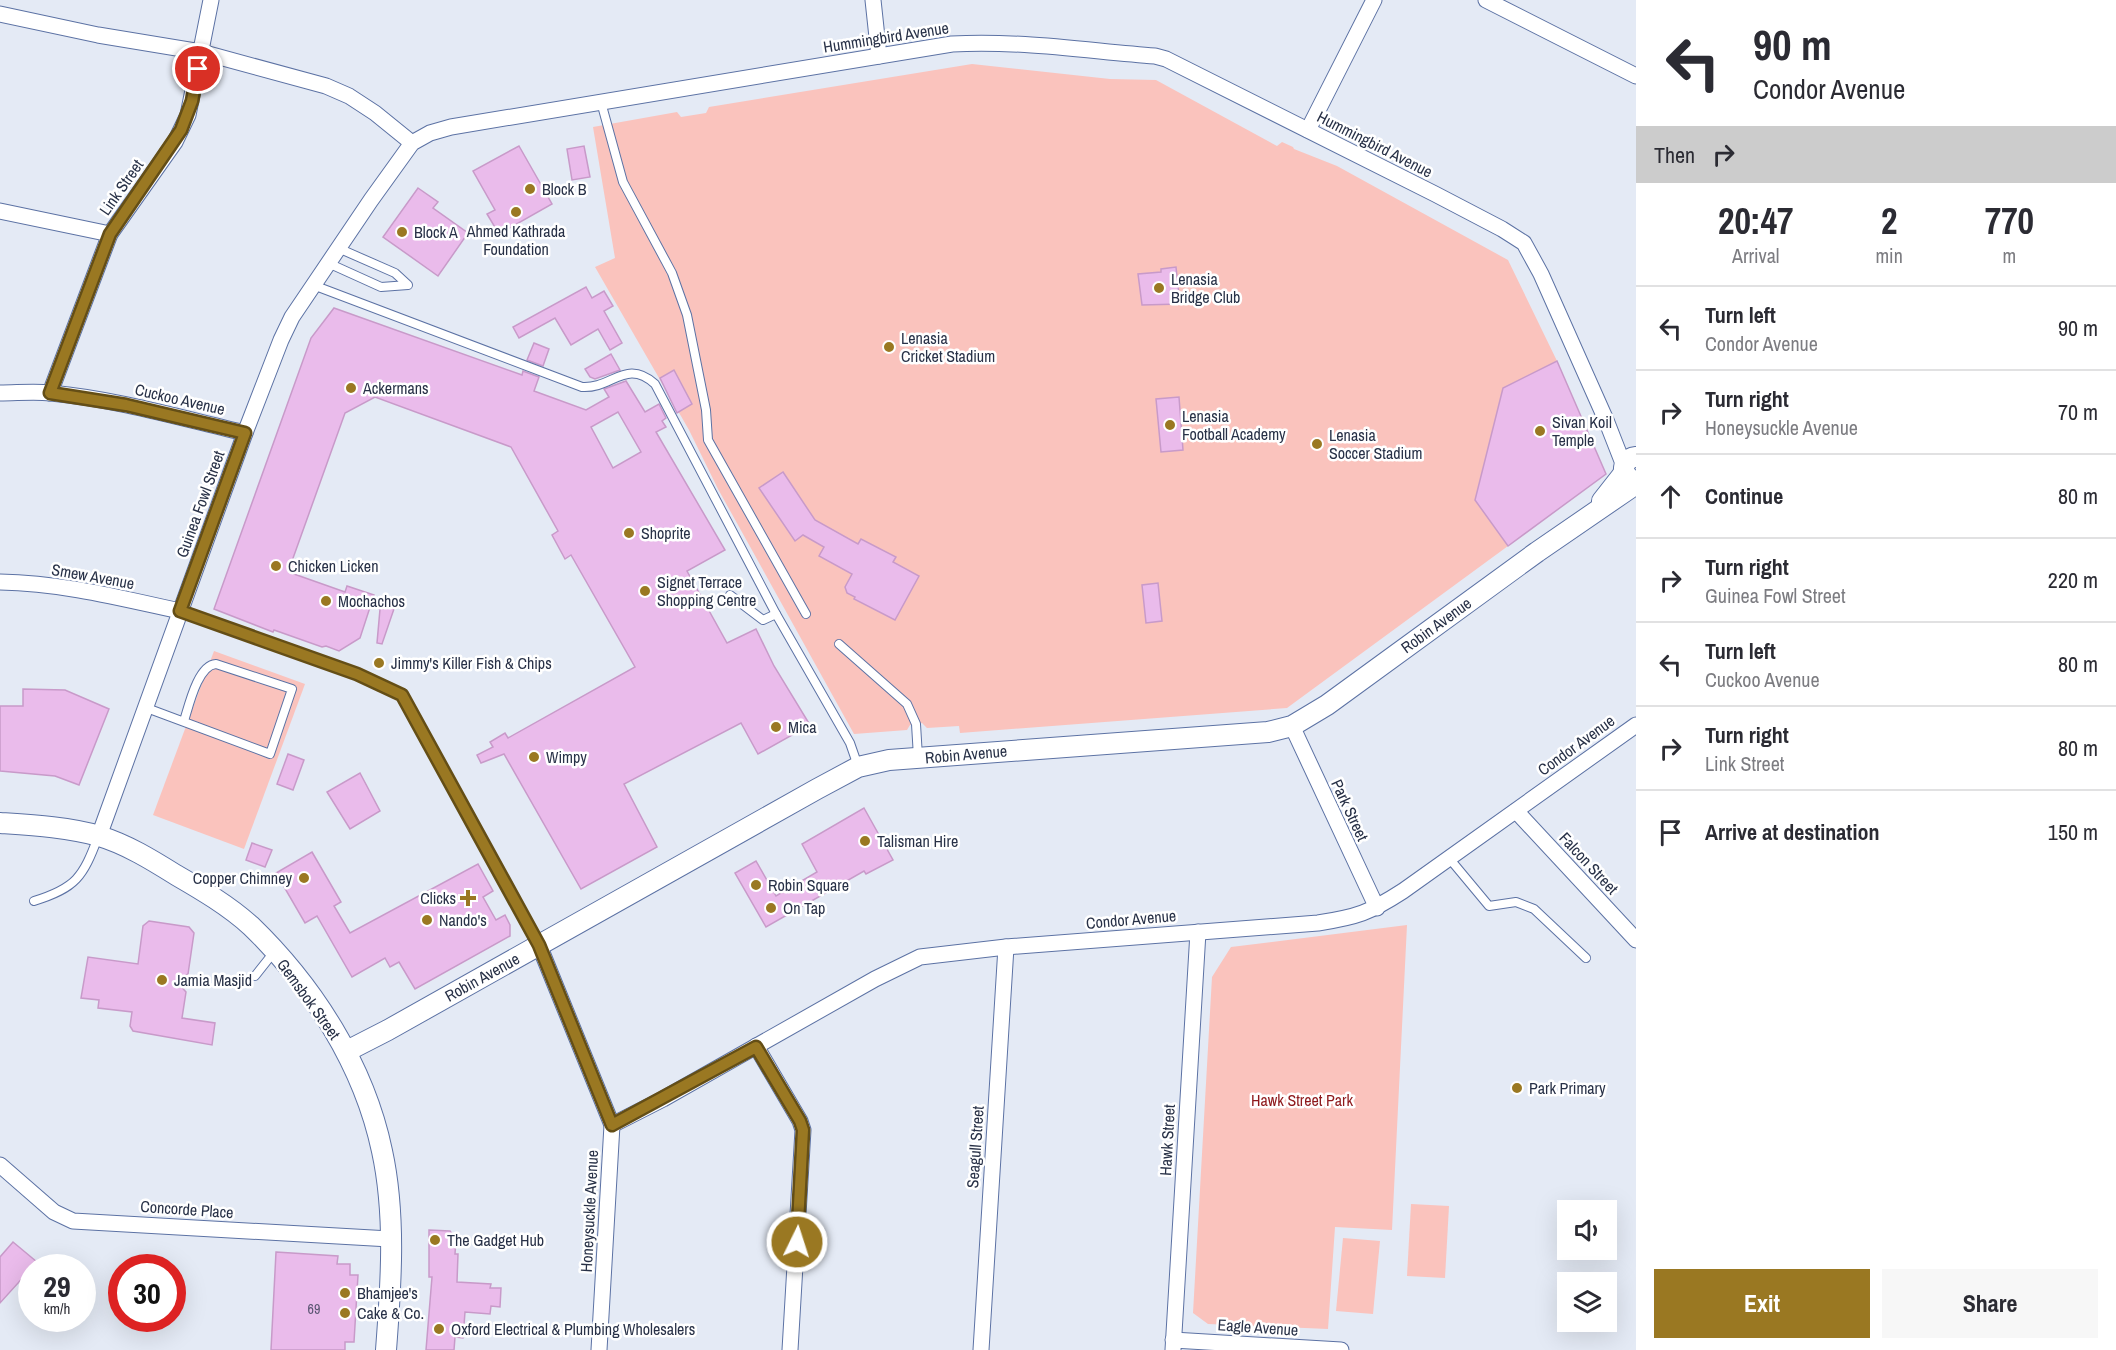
<!DOCTYPE html>
<html lang="en">
<head>
<meta charset="utf-8">
<style>
  :root { --surface:#fff; --page:#f7f7f7; --text:#2b2b33; --muted:#7c7c81; --line:#e1e1e2; --accent:#9a7822 }
  body { margin:0; font-family:"Archivo Narrow",sans-serif; background:var(--page); color:var(--text); height:100vh; display:flex; flex-direction:column; font-size:22px; white-space:nowrap }
  * { box-sizing:border-box; margin:0 }
  p { font-size:20px; color:var(--muted) }
  .icon { flex:none; width:33px; height:33px; fill:none; stroke:currentColor; stroke-width:2; stroke-linecap:round; stroke-linejoin:round }
  .map { position:relative; flex:1; overflow:hidden }
  .details { display:flex; flex-direction:column; background:var(--surface); width:480px }
  .details>* { flex:none }
  .guide { background:#fff; color:var(--text); overflow:hidden }
  .controls { position:absolute; left:1557px; top:1200px; display:grid; gap:12px }
  .controls a { display:grid; place-items:center; width:60px; height:60px; border-radius:0px; background:var(--surface); box-shadow:0 6px 24px #0002; font-size:30px }
  .speed { position:absolute; left:18px; top:1254px; display:flex; gap:12px; font-size:30px; font-weight:700; text-align:center }
  .speed>* { display:grid; place-content:center; width:78px; height:78px; border-radius:50%; background:var(--surface); box-shadow:0 6px 24px #0002; line-height:1 }
  .speed small { font-size:15px; font-weight:400 }
  .speed .limit { border:9px solid #d22; background:#fff; color:#111 }
  .pin { position:absolute; display:grid; place-items:center; width:51px; height:51px; color:#fff; margin:-26px; border:3px solid #fff; border-radius:50%; box-shadow:0 2px 6px #0007 }
  .me { position:absolute; width:66px; margin:-33px; rotate:4deg; stroke-linejoin:round; filter:drop-shadow(0 0 4px #0008) }
  .turn { display:flex; align-items:center; gap:21px; height:126px; padding:0 18px; font-size:27px }
  .turn .icon { width:78px; height:78px; stroke-width:2.5 }
  .turn b { display:block; font-size:42px; line-height:51px }
  .then { display:flex; align-items:center; height:57px; padding:0 18px; background:#0003; gap:12px; font-size:22px }
  .eta { display:flex; justify-content:space-evenly; align-items:center; height:102px; text-align:center }
  .eta b { font-size:36px; font-weight:700; line-height:42px }
  .cta { display:flex; gap:12px; margin-top:auto; padding:12px 18px }
  .cta a { flex:1; height:69px; border-radius:0px; background:var(--accent); color:#fff; font-size:24px; font-weight:700; line-height:69px; text-align:center }
  .cta a+a { background:var(--page); color:var(--text) }
  ul { padding:0; list-style:none }
  li { display:flex; align-items:center; gap:18px; height:84px; padding:0 18px; border-top:2px solid var(--line) }
  li div { flex:1 }
  li b { display:block; font-size:22px }
  li em { font-style:normal }
  main { display:flex; flex:1; min-height:0 }
  .map>svg:first-child { display:block }
</style>
</head>
<body>
<main>
<div class="map">
<svg width="1636" height="1350" viewBox="0 0 1636 1350">
  <rect width="100%" height="100%" fill="#e4eaf5"/>
  <g fill="#fac3bd">
    <polygon points="972,64 1110,79 1156,80 1277,146 1282,142 1293,147 1294,149 1337,166 1508,260 1557,361 1503,388 1475,500 1508,546 1287,708 960,733 959,726 927,728 922,723 910,725 907,730 854,734 718,489 689,430 595,267 615,258 593,127 677,112 681,117 706,113 709,107"/>
    <polygon points="214,651 305,684 244,849 153,815"/>
    <polygon points="1407,925 1392,1230 1335,1227 1328,1329 1208,1324 1193,1313 1212,977 1231,947"/>
    <polygon points="1411,1204 1449,1206 1445,1278 1407,1276"/>
    <polygon points="1343,1238 1380,1241 1373,1314 1336,1311"/>
  </g>
  <g fill="#eabbeb" stroke="#c89ac9" stroke-width="1.5" fill-rule="evenodd">
    <polygon points="519,146 552,204 499,234 487,214 495,210 473,171"/>
    <polygon points="584,146 590,177 572,180 567,149"/>
    <polygon points="418,188 438,202 433,208 468,233 438,276 383,237"/>
    <polygon points="1176,267 1180,304 1142,305 1138,274 1161,272 1161,269"/>
    <polygon points="586,287 592,298 604,291 613,306 604,311 622,343 610,350 598,329 571,345 555,318 519,338 513,327"/>
    <path d="M334,308L522,375L523,371L539,377L534,391L586,410L609,397L604,389L626,381L645,412L659,404L666,418L662,421L666,427L656,432L725,550L687,571L727,643L756,629L774,666L810,725L758,754L741,723L624,784L657,847L581,889L504,754L481,763L477,755L493,747L490,742L505,733L508,738L635,667L571,555L565,559L552,535L558,531L511,447L375,397L345,413L292,561L298,563L294,574L345,592L347,586L374,595L360,638L339,651L326,646L322,647L274,630L273,632L214,609L311,338ZM618,412L641,452L613,468L591,427Z"/>
    <polygon points="534,343 549,349 543,366 527,360"/>
    <polygon points="611,354 620,370 595,379 590,377 585,369"/>
    <polygon points="1557,361 1606,474 1508,546 1475,500 1503,388"/>
    <polygon points="674,370 692,404 677,413 660,378"/>
    <polygon points="1179,397 1183,450 1161,452 1156,399"/>
    <polygon points="783,472 815,520 858,544 861,539 896,557 893,562 919,576 895,620 854,599 855,597 847,593 845,587 852,574 819,556 824,547 803,535 795,541 759,488"/>
    <polygon points="1158,583 1162,621 1146,623 1142,585"/>
    <polygon points="381,598 396,603 382,644 377,643"/>
    <polygon points="23,689 65,690 109,709 79,785 55,776 0,771 0,706 23,706"/>
    <polygon points="288,754 304,760 293,790 277,784"/>
    <polygon points="360,773 380,811 350,829 327,792"/>
    <polygon points="864,808 893,860 866,874 864,871 766,927 735,873 756,861 776,896 817,872 802,844"/>
    <polygon points="252,843 272,850 265,867 246,860"/>
    <polygon points="312,852 341,902 334,906 350,933 478,864 493,891 483,897 496,920 505,915 510,925 510,936 415,989 399,962 390,967 385,958 352,977 317,916 305,923 276,873"/>
    <polygon points="149,921 189,927 194,933 188,974 176,981 186,992 182,1018 215,1023 212,1045 133,1031 130,1026 132,1012 98,1008 99,1000 81,998 88,957 138,964 143,926"/>
    <polygon points="429,1230 450,1231 456,1239 455,1254 458,1254 457,1282 491,1284 490,1288 501,1288 500,1307 491,1306 490,1314 465,1312 463,1338 455,1337 454,1350 426,1350 432,1277 429,1277"/>
    <polygon points="13,1242 37,1262 0,1303 0,1257"/>
    <polygon points="276,1252 338,1256 337,1264 350,1264 350,1275 358,1275 354,1342 345,1342 345,1350 271,1350"/>
  </g>
  <g fill="none" stroke-linecap="round" stroke-linejoin="round">
    <g stroke="#5c72a4" stroke-width="10">
      <g id="service">
        <polyline points="601,102 623,182 672,273 687,315 706,410 708,440 806,614"/>
        <polyline points="328,263 381,287 408,285 395,273 338,248"/>
        <path d="M313,285L582,387C612,389 626,358 655,384L776,614"/>
        <polyline points="730,595 763,620 776,614 850,743 858,766"/>
        <polyline points="180,611 357,674 402,695 538,944"/>
        <polyline points="839,644 907,704 916,724 918,757"/>
        <path d="M144,707L270,754L292,689L216,664C198,665 189,705 184,721"/>
        <polyline points="1449,858 1489,906 1516,902 1534,909 1586,958"/>
        <path d="M34,901C76,888 83,877 98,837"/>
        <polyline points="255,976 274,952"/>
      </g>
    </g>
    <g stroke="#5c72a4" stroke-width="17">
      <g id="minor">
        <polyline points="873,0 879,56"/>
        <polyline points="1486,0 1636,76"/>
        <polyline points="0,14 98,35 201,52 326,86 349,96 375,113 412,143"/>
        <polyline points="1308,130 1374,0"/>
        <polyline points="0,211 110,234"/>
        <path d="M0,393C17,393 34,391 51,393C116,399 181,418 245,433"/>
        <polyline points="50,393 110,234 175,142 188,115 211,0"/>
        <path d="M0,582C62,583 120,598 180,611"/>
        <polyline points="1292,726 1377,908"/>
        <polyline points="1516,811 1636,940"/>
        <path d="M99,836L245,433L281,340L292,317L371,200L412,143L430,133L451,127L952,44C1017,40 1089,51 1155,56L1166,59L1435,194L1502,229L1524,243L1541,274L1606,420L1624,466"/>
        <polyline points="539,945 612,1125 599,1350"/>
        <polyline points="756,1046 800,1121 803,1130 790,1350"/>
        <path d="M612,1125L663,1099L875,979L920,957L1006,947L1318,923C1357,917 1369,913 1403,891L1636,725"/>
        <polyline points="0,1165 54,1212 73,1221 390,1239"/>
        <polyline points="1173,1340 1341,1350"/>
        <polyline points="981,1350 1006,947"/>
        <polyline points="1173,1350 1198,932"/>
      </g>
    </g>
    <g stroke="#5c72a4" stroke-width="22">
      <g id="tertiary">
        <path d="M1631,480L1624,473C1623,464 1627,458 1636,457"/>
        <polyline points="1602,501 1624,473"/>
        <path d="M0,823C31,825 69,827 99,836C126,844 152,860 176,875C202,890 229,906 251,926C313,986 364,1065 382,1151C396,1215 391,1285 386,1350"/>
        <polyline points="347,1051 388,1030 817,789 858,767 889,760 1268,732 1292,726 1327,705 1537,552 1636,484"/>
      </g>
    </g>
    <use href="#service" stroke="#fff" stroke-width="8"/>
    <use href="#minor" stroke="#fff" stroke-width="15"/>
    <use href="#tertiary" stroke="#fff" stroke-width="20"/>
  </g>
  <g fill="none" stroke-linecap="round" stroke-linejoin="round">
    <g stroke="#644e16" stroke-width="15">
      <polyline id="route" points="198,69 192,101 181,130 110,234 50,393 126,405 245,433 180,611 357,674 402,695 539,945 612,1125 756,1047 800,1121 803,1130 797,1242"/>
    </g>
    <use href="#route" stroke="#9a7822" stroke-width="10"/>
  </g>
  <g fill="#9a7822" stroke="#fff" stroke-width="2">
    <circle cx="530" cy="189" r="6"/>
    <circle cx="516" cy="212" r="6"/>
    <circle cx="402" cy="232" r="6"/>
    <circle cx="1159" cy="288" r="6"/>
    <circle cx="889" cy="347" r="6"/>
    <circle cx="351" cy="388" r="6"/>
    <circle cx="1170" cy="425" r="6"/>
    <circle cx="1540" cy="431" r="6"/>
    <circle cx="1317" cy="444" r="6"/>
    <circle cx="629" cy="533" r="6"/>
    <circle cx="276" cy="566" r="6"/>
    <circle cx="645" cy="591" r="6"/>
    <circle cx="326" cy="601" r="6"/>
    <circle cx="379" cy="663" r="6"/>
    <circle cx="776" cy="727" r="6"/>
    <circle cx="534" cy="757" r="6"/>
    <circle cx="865" cy="841" r="6"/>
    <circle cx="304" cy="878" r="6"/>
    <circle cx="756" cy="885" r="6"/>
    <path d="M465 889h6v6h6v6h-6v6h-6v-6h-6v-6h6z"/>
    <circle cx="771" cy="908" r="6"/>
    <circle cx="427" cy="920" r="6"/>
    <circle cx="162" cy="980" r="6"/>
    <circle cx="1517" cy="1088" r="6"/>
    <circle cx="435" cy="1240" r="6"/>
    <circle cx="345" cy="1293" r="6"/>
    <circle cx="345" cy="1313" r="6"/>
    <circle cx="439" cy="1329" r="6"/>
  </g>
  <g text-anchor="middle" stroke-width="5" stroke-linejoin="round" paint-order="stroke">
    <g font-size="14" fill="#585470">
      <text x="314" y="1314">69</text>
    </g>
    <g font-size="16" fill="#283147" stroke="#fff">
      <text transform="translate(886 37) rotate(-9)" y="6">Hummingbird Avenue</text>
      <text transform="translate(1375 144) rotate(27)" y="6">Hummingbird Avenue</text>
      <text transform="translate(121 187) rotate(-55)" y="6">Link Street</text>
      <text transform="translate(180 399) rotate(13)" y="6">Cuckoo Avenue</text>
      <text transform="translate(200 504) rotate(-70)" y="6">Guinea Fowl Street</text>
      <text transform="translate(93 576) rotate(10)" y="6">Smew Avenue</text>
      <text transform="translate(1436 625) rotate(-36)" y="6">Robin Avenue</text>
      <text transform="translate(1576 745) rotate(-36)" y="6">Condor Avenue</text>
      <text transform="translate(966 754) rotate(-5)" y="6">Robin Avenue</text>
      <text transform="translate(1350 810) rotate(65)" y="6">Park Street</text>
      <text transform="translate(1589 863) rotate(47)" y="6">Falcon Street</text>
      <text transform="translate(1131 919) rotate(-5)" y="6">Condor Avenue</text>
      <text transform="translate(482 977) rotate(-29)" y="6">Robin Avenue</text>
      <text transform="translate(309 999) rotate(54)" y="6">Gemsbok Street</text>
      <text transform="translate(1167 1140) rotate(-87)" y="6">Hawk Street</text>
      <text transform="translate(975 1147) rotate(-86)" y="6">Seagull Street</text>
      <text transform="translate(187 1209) rotate(4)" y="6">Concorde Place</text>
      <text transform="translate(589 1211) rotate(-87)" y="6">Honeysuckle Avenue</text>
      <text transform="translate(1258 1327) rotate(4)" y="6">Eagle Avenue</text>
    </g>
    <g font-size="16" fill="#283147" stroke="#fff" text-anchor="start">
      <text x="542" y="195">Block B</text>
      <text x="516" y="237" text-anchor="middle">Ahmed Kathrada<tspan x="516" dy="18">Foundation</tspan></text>
      <text x="414" y="238">Block A</text>
      <text x="1171" y="285">Lenasia<tspan x="1171" dy="18">Bridge Club</tspan></text>
      <text x="901" y="344">Lenasia<tspan x="901" dy="18">Cricket Stadium</tspan></text>
      <text x="363" y="394">Ackermans</text>
      <text x="1182" y="422">Lenasia<tspan x="1182" dy="18">Football Academy</tspan></text>
      <text x="1552" y="428">Sivan Koil<tspan x="1552" dy="18">Temple</tspan></text>
      <text x="1329" y="441">Lenasia<tspan x="1329" dy="18">Soccer Stadium</tspan></text>
      <text x="641" y="539">Shoprite</text>
      <text x="288" y="572">Chicken Licken</text>
      <text x="657" y="588">Signet Terrace<tspan x="657" dy="18">Shopping Centre</tspan></text>
      <text x="338" y="607">Mochachos</text>
      <text x="391" y="669">Jimmy's Killer Fish &amp; Chips</text>
      <text x="788" y="733">Mica</text>
      <text x="546" y="763">Wimpy</text>
      <text x="877" y="847">Talisman Hire</text>
      <text x="292" y="884" text-anchor="end">Copper Chimney</text>
      <text x="768" y="891">Robin Square</text>
      <text x="456" y="904" text-anchor="end">Clicks</text>
      <text x="783" y="914">On Tap</text>
      <text x="439" y="926">Nando's</text>
      <text x="174" y="986">Jamia Masjid</text>
      <text x="1529" y="1094">Park Primary</text>
      <text x="447" y="1246">The Gadget Hub</text>
      <text x="357" y="1299">Bhamjee's</text>
      <text x="357" y="1319">Cake &amp; Co.</text>
      <text x="451" y="1335">Oxford Electrical &amp; Plumbing Wholesalers</text>
    </g>
    <g font-size="16" fill="#8e191c" stroke="#fff">
      <text x="1302" y="1106">Hawk Street Park</text>
    </g>
  </g>
</svg>
<div class="controls">
<a><svg class="icon" aria-label="sound" viewBox="0 0 24 24"><path d="M4 9h4l5-4v14l-5-4H4zM17 9q2 3 0 6"/></svg></a>
<a><svg class="icon" aria-label="layers" viewBox="0 0 24 24"><path d="M12 4l9 5-9 5-9-5zM3 14l9 5 9-5"/></svg></a>
</div>
<div class="speed"><div>29<small>km/h</small></div><div class="limit">30</div></div>
<div class="pin" style="left:198px;top:69px;background:#d93025"><svg class="icon" aria-label="arrive" viewBox="0 0 24 24"><path d="M6 21V4h12l-3 4 3 4H6"/></svg></div>
<svg class="me" style="left:797px;top:1242px" viewBox="-20 -20 40 40"><circle r="17" fill="#9a7822" stroke="#fff" stroke-width="3"/><path d="M0-11L8 9 0 5-8 9z" fill="#fff"/></svg>
</div>
<section class="details">
<div class="guide">
<div class="turn"><svg class="icon" aria-label="left" viewBox="0 0 24 24"><path d="M17 20v-9H6M10 6l-5 5 5 5"/></svg><div><b>90 m</b>Condor Avenue</div></div>
<div class="then">Then<svg class="icon" aria-label="right" viewBox="0 0 24 24"><path d="M7 20v-9h11M14 6l5 5-5 5"/></svg></div>
</div>
<div class="eta">
<div><b>20:47</b><p>Arrival</p></div>
<div><b>2</b><p>min</p></div>
<div><b>770</b><p>m</p></div>
</div>
<ul>
<li><svg class="icon" aria-label="left" viewBox="0 0 24 24"><path d="M17 20v-9H6M10 6l-5 5 5 5"/></svg><div><b>Turn left</b><p>Condor Avenue</p></div><em>90 m</em></li>
<li><svg class="icon" aria-label="right" viewBox="0 0 24 24"><path d="M7 20v-9h11M14 6l5 5-5 5"/></svg><div><b>Turn right</b><p>Honeysuckle Avenue</p></div><em>70 m</em></li>
<li><svg class="icon" aria-label="ahead" viewBox="0 0 24 24"><path d="M12 20V5M6 11l6-6 6 6"/></svg><div><b>Continue</b></div><em>80 m</em></li>
<li><svg class="icon" aria-label="right" viewBox="0 0 24 24"><path d="M7 20v-9h11M14 6l5 5-5 5"/></svg><div><b>Turn right</b><p>Guinea Fowl Street</p></div><em>220 m</em></li>
<li><svg class="icon" aria-label="left" viewBox="0 0 24 24"><path d="M17 20v-9H6M10 6l-5 5 5 5"/></svg><div><b>Turn left</b><p>Cuckoo Avenue</p></div><em>80 m</em></li>
<li><svg class="icon" aria-label="right" viewBox="0 0 24 24"><path d="M7 20v-9h11M14 6l5 5-5 5"/></svg><div><b>Turn right</b><p>Link Street</p></div><em>80 m</em></li>
<li><svg class="icon" aria-label="arrive" viewBox="0 0 24 24"><path d="M6 21V4h12l-3 4 3 4H6"/></svg><div><b>Arrive at destination</b></div><em>150 m</em></li>
</ul>
<div class="cta"><a>Exit</a><a>Share</a></div>
</section>
</main>
</body>
</html>
